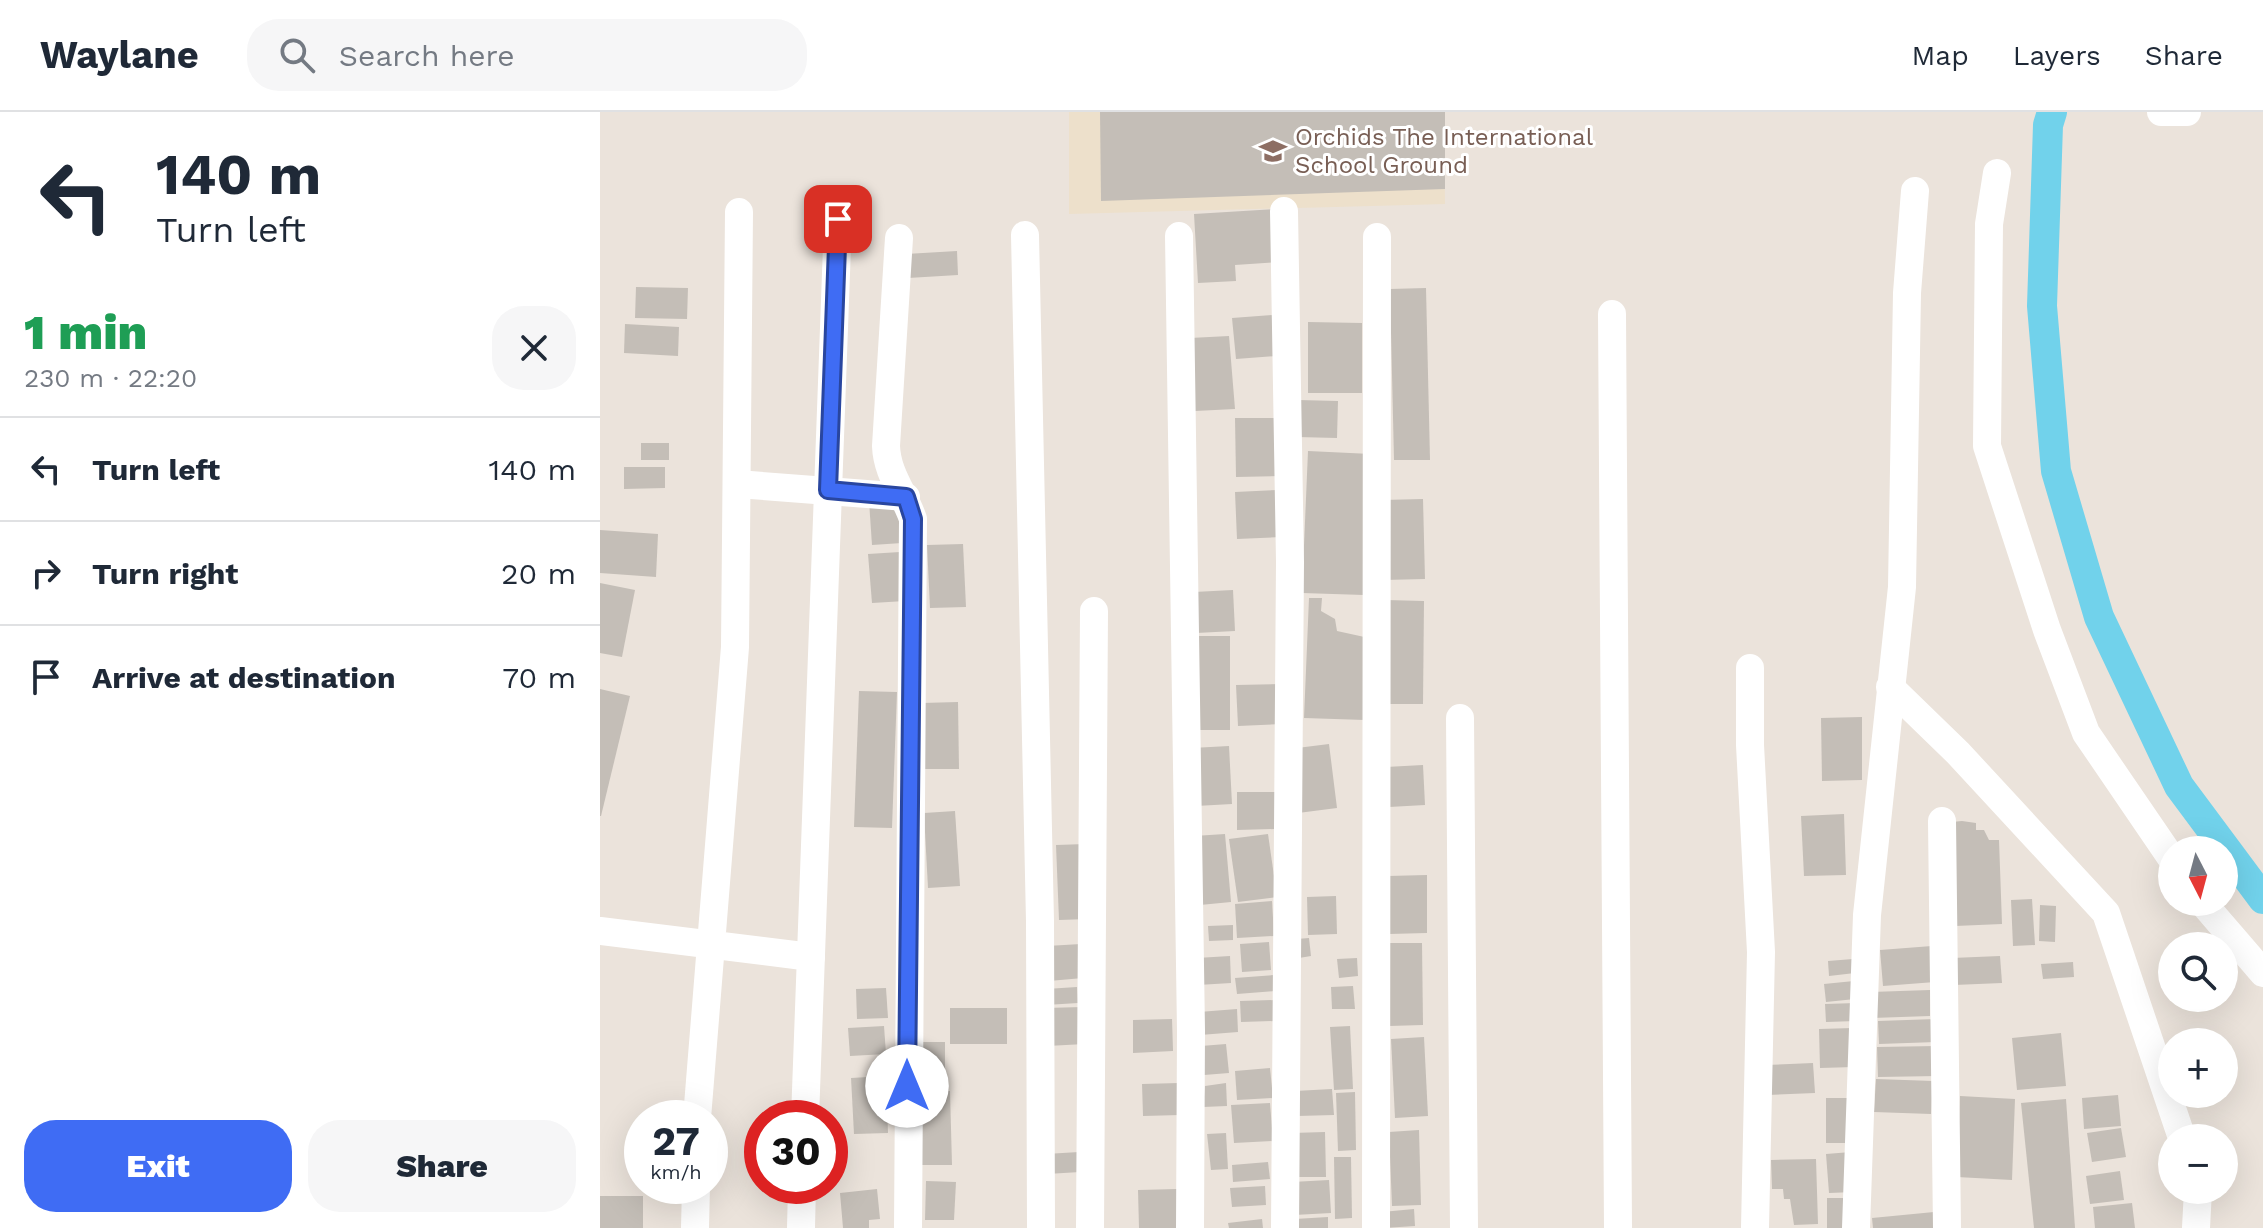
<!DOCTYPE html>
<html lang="en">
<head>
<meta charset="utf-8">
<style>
  :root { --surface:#fff; --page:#f6f6f7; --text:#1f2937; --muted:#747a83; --line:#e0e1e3; --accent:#3f6cf4 }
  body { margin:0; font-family:"Work Sans",sans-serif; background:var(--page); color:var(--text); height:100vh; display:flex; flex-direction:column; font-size:30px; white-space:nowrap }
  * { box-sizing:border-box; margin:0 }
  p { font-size:26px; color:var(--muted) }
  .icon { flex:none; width:44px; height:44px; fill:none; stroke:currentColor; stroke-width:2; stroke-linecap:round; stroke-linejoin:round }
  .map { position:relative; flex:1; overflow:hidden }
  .drawer { display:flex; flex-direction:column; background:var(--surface); width:600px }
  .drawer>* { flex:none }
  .guide { background:#fff; color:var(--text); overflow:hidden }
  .needle { width:52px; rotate:174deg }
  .controls { position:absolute; left:1558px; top:724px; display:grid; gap:16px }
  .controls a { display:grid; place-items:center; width:80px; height:80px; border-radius:50%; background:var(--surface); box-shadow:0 8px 32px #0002; font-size:40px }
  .speed { position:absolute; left:24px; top:988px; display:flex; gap:16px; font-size:40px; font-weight:700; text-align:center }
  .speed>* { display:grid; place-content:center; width:104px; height:104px; border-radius:50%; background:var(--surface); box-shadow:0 8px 32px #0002; line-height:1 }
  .speed small { font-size:20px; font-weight:400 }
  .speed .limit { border:12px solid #d22; background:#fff; color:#111 }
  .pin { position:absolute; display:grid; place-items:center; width:68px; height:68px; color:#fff; margin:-34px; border-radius:16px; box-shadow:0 4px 12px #0006 }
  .me { position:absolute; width:88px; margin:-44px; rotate:0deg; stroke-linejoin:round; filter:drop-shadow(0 0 6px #0008) }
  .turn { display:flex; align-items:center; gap:28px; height:168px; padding:0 24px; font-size:36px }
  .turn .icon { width:104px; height:104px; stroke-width:2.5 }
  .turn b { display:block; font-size:56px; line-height:68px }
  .round { display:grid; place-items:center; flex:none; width:84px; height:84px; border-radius:32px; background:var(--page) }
  .headline { display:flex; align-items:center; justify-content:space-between; height:136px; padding:0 24px }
  h1 { font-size:48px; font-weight:800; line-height:60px; color:#1e9e55 }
  .button { display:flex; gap:16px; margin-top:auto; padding:16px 24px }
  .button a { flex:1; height:92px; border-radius:32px; background:var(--accent); color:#fff; font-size:32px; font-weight:800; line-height:92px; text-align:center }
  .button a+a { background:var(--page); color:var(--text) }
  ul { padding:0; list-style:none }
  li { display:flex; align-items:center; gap:24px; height:104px; padding:0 24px; border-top:2px solid var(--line) }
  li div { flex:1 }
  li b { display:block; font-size:30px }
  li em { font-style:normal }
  header { display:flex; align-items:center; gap:48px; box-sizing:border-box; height:112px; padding:0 40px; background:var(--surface); border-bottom:2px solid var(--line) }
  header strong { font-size:38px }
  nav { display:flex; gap:44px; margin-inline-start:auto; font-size:28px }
  .search { width:560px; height:72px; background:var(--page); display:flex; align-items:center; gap:20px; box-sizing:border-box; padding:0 28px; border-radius:32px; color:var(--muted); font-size:30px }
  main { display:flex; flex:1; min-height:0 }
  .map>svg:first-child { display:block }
</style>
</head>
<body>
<header>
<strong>Waylane</strong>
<div class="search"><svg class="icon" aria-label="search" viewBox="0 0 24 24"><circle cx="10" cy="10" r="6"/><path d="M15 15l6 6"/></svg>Search here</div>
<nav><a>Map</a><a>Layers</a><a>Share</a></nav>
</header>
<main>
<section class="drawer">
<div class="guide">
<div class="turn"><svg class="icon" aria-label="left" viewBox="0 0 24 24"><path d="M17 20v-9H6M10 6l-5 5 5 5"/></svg><div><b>140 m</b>Turn left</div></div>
</div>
<div class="headline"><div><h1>1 min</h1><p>230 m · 22:20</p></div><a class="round"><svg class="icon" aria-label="close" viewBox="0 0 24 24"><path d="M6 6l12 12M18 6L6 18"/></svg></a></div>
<ul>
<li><svg class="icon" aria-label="left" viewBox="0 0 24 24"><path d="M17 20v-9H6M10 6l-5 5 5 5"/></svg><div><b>Turn left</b></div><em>140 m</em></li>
<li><svg class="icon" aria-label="right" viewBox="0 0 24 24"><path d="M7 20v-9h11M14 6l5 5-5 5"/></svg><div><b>Turn right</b></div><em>20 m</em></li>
<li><svg class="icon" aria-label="arrive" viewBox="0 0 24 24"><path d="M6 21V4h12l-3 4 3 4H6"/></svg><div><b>Arrive at destination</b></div><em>70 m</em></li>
</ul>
<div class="button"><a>Exit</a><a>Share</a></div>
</section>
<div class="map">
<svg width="1663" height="1116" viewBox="0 0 1663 1116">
  <rect width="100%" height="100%" fill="#ebe3db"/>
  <polygon fill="#ede0cb" points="469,0 844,0 845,92 469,102"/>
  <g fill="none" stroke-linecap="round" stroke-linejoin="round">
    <polyline stroke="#71d2eb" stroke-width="30" points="1452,0 1448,13 1442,194 1456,359 1499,505 1579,674 1663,787"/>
  </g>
  <g fill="#c4beb7">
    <polygon points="500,0 845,0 845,77 501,89"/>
    <polygon points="676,97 679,150 635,153 636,169 598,171 594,102"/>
    <polygon points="357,139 358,163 308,166 306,142"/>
    <polygon points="36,175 88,176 87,207 35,206"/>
    <polygon points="826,176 830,348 794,348 790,177"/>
    <polygon points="673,203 676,244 636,247 632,206"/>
    <polygon points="708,210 762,211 762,281 708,281"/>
    <polygon points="25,212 79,215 78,244 24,241"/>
    <polygon points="629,224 635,297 595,299 590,226"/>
    <polygon points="698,288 738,289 737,326 697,325"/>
    <polygon points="635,306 679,306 680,364 636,365"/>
    <rect x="41" y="331" width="28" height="17"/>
    <polygon points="708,339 771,342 764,483 702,481"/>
    <polygon points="24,355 65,355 65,376 24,377"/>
    <polygon points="678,378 681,425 637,427 635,380"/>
    <polygon points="300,387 302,431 272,433 269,389"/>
    <polygon points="823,387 825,467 784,468 782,388"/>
    <polygon points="0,418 58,422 56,465 0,461"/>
    <polygon points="363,432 366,495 330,496 327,433"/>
    <polygon points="300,440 305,489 272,491 268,442"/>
    <polygon points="0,471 35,478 22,545 0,541"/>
    <polygon points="633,478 635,519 596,521 594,480"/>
    <polygon points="709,486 722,486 721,499 735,507 737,519 769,526 765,608 704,606"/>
    <polygon points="786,488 824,489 823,592 785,592"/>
    <rect x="594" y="524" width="36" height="94"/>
    <polygon points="682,572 683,612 638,614 636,573"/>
    <polygon points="0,577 30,584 1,704 0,704"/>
    <polygon points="259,579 297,580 292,716 254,715"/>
    <polygon points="358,590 359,657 324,657 322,591"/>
    <polygon points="1262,605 1262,668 1222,669 1221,606"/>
    <polygon points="729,632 737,696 698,701 689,637"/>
    <polygon points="629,634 632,692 596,694 592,636"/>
    <polygon points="823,653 825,693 789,695 786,655"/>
    <polygon points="637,680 675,680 675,717 637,718"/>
    <polygon points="355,699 360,774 328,776 324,701"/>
    <polygon points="1244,702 1246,763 1204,764 1201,704"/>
    <polygon points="1362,709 1376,711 1376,718 1384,718 1389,728 1399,728 1402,812 1355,814 1352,710"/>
    <polygon points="625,722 631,790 600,793 594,724"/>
    <polygon points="668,722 677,785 638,790 629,727"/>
    <polygon points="486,732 489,807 459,808 456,733"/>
    <polygon points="827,763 827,821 789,822 788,764"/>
    <polygon points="736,784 737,822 708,823 707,785"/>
    <polygon points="1432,787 1435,833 1413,834 1411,788"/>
    <polygon points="672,789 674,824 637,826 635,792"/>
    <polygon points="1440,793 1456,794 1455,830 1439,829"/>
    <polygon points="633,813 633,828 609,829 608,814"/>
    <polygon points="709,826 711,844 699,846 697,827"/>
    <polygon points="669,830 671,858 642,860 640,832"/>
    <polygon points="788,831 822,831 823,913 789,914"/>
    <polygon points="481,832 483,866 449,869 447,834"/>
    <polygon points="1332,834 1335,870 1283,874 1280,838"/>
    <polygon points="630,844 631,871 598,873 597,846"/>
    <polygon points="1400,844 1402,871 1354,873 1352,846"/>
    <polygon points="757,846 758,864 739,866 737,847"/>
    <polygon points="1253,847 1255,861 1229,864 1228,849"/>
    <polygon points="1473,850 1474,865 1443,867 1441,852"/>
    <polygon points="674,863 675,879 637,882 635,866"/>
    <polygon points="1254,869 1255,887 1226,890 1224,872"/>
    <polygon points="753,874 755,897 732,897 731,875"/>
    <polygon points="477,875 478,891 446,893 446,877"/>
    <polygon points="286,876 288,906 257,907 256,877"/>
    <polygon points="1330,878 1330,904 1272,906 1271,880"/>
    <polygon points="676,888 676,909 641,910 640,889"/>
    <polygon points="1256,891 1256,909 1226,910 1225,892"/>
    <polygon points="483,895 485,932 447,934 445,896"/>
    <rect x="350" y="896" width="57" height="36"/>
    <polygon points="637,897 638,920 600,923 599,900"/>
    <polygon points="572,907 573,939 533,941 533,908"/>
    <polygon points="1336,907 1336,930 1279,932 1278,909"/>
    <polygon points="284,914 286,942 250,944 248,916"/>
    <polygon points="750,914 753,977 734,978 730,915"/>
    <polygon points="1253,916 1254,955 1220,956 1219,917"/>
    <polygon points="1461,921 1466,974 1417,978 1412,926"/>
    <polygon points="824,925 828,1004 795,1006 791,927"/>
    <rect x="310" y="930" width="35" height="34"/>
    <polygon points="626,932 629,961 604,963 601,934"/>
    <polygon points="1337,934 1338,964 1278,965 1277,935"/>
    <polygon points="1213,951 1215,981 1167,983 1165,953"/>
    <polygon points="670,956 673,986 637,988 635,959"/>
    <polygon points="286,964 288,1021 254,1022 251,966"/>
    <polygon points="1276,967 1333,969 1331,1002 1274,1000"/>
    <polygon points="579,971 580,1003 543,1004 542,972"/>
    <polygon points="626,971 627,994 603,995 605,974"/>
    <polygon points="732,977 734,1003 697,1004 695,979"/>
    <polygon points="350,979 352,1053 318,1053 317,981"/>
    <polygon points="755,980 756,1038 738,1039 736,981"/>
    <polygon points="1518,983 1521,1014 1484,1017 1482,986"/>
    <polygon points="1360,984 1415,987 1412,1068 1357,1065"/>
    <rect x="1226" y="986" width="31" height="45"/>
    <polygon points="1466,987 1475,1116 1434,1116 1421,991"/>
    <polygon points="670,991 673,1029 634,1031 631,993"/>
    <polygon points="1521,1016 1526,1045 1492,1050 1487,1021"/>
    <polygon points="819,1018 821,1093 792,1094 789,1020"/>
    <polygon points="725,1020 726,1065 693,1065 692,1021"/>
    <polygon points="626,1021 628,1057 611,1058 607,1022"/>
    <polygon points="479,1040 480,1060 447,1062 446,1042"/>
    <polygon points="1251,1040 1254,1080 1229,1081 1226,1042"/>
    <polygon points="734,1045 751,1045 752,1106 735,1107"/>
    <polygon points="1216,1047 1218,1112 1194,1113 1190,1087 1184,1087 1183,1077 1172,1077 1171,1048"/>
    <polygon points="668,1050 670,1067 633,1070 632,1053"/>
    <polygon points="1520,1059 1524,1088 1490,1092 1486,1064"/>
    <polygon points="729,1068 731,1101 694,1103 692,1070"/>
    <polygon points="326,1069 356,1070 354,1108 325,1108"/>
    <polygon points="665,1074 666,1093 632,1095 630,1076"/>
    <polygon points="277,1077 280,1107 269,1108 269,1116 243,1116 240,1081"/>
    <polygon points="577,1077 579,1116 539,1116 538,1078"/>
    <rect x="0" y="1084" width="43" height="32"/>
    <rect x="1227" y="1086" width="24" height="30"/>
    <polygon points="1532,1091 1535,1116 1495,1116 1493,1095"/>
    <polygon points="814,1097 815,1114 784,1116 782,1100"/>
    <polygon points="1334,1100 1336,1116 1273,1116 1272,1106"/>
    <polygon points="728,1105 728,1116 696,1116 695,1107"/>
    <polygon points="662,1107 663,1116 629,1116 628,1111"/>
  </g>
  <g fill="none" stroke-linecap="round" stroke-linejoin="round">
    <g stroke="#fff" stroke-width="28">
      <polyline points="1561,0 1587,0"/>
      <polyline points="1397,61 1389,112 1387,334 1447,518 1486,621 1572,747"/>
      <polyline points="684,99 690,450 685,1116"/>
      <polyline points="425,123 440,809 441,1116"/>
      <polyline points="579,124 591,919 590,1116"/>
      <path d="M299,126L286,334C287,362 304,381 313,407L308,1116"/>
      <polyline points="1012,202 1018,1116"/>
      <polyline points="137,372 306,385"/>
      <polyline points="1150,556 1150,633 1161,840 1155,1116"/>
      <polyline points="1290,575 1358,641 1506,801 1582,1026"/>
      <polyline points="860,606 864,1116"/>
      <polyline points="1342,709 1347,1116"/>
      <polyline points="1602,790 1663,861"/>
      <polyline points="0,819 211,845"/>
      <polyline points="97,1006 135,535 139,100"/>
      <polyline points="205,1006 238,107"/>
      <polyline points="95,1116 96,1074"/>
      <polyline points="201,1116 202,1074"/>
      <polyline points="490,1116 494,499"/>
      <polyline points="776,1116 777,125"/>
      <polyline points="1256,1116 1267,803 1302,475 1307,181 1315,79"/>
      <polyline points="1596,1116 1598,1078"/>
    </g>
  </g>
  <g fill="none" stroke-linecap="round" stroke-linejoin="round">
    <g stroke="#29469f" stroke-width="20">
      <polyline id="route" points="238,107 228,378 306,385 313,407 307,974"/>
    </g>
    <use href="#route" stroke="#3f6cf4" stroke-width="14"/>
  </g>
  <defs>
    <g id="school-bare" transform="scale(2.16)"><path d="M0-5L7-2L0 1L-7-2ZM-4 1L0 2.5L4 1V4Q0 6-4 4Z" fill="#8d6e63" stroke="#fff" stroke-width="2.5" paint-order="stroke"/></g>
  </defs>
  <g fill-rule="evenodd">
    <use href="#school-bare" x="673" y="39"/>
  </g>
  <g text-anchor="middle" stroke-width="6" stroke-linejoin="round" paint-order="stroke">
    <g font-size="24" fill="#785e54" stroke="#fff" text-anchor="start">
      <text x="695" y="33">Orchids The International<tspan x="695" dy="28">School Ground</tspan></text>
    </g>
  </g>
</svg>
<div class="controls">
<a><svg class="needle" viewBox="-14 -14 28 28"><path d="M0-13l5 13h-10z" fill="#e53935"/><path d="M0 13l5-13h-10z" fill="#747a83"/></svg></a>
<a><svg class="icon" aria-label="search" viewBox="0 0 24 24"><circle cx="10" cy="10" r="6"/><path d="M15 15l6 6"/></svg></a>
<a>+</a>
<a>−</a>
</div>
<div class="speed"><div>27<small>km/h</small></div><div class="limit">30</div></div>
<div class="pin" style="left:238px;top:107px;background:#d93025"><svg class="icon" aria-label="arrive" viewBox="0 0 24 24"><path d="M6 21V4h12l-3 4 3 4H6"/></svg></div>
<svg class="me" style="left:307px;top:974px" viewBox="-20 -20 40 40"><circle r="19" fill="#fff"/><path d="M0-13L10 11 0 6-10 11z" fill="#3f6cf4"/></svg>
</div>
</main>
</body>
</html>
